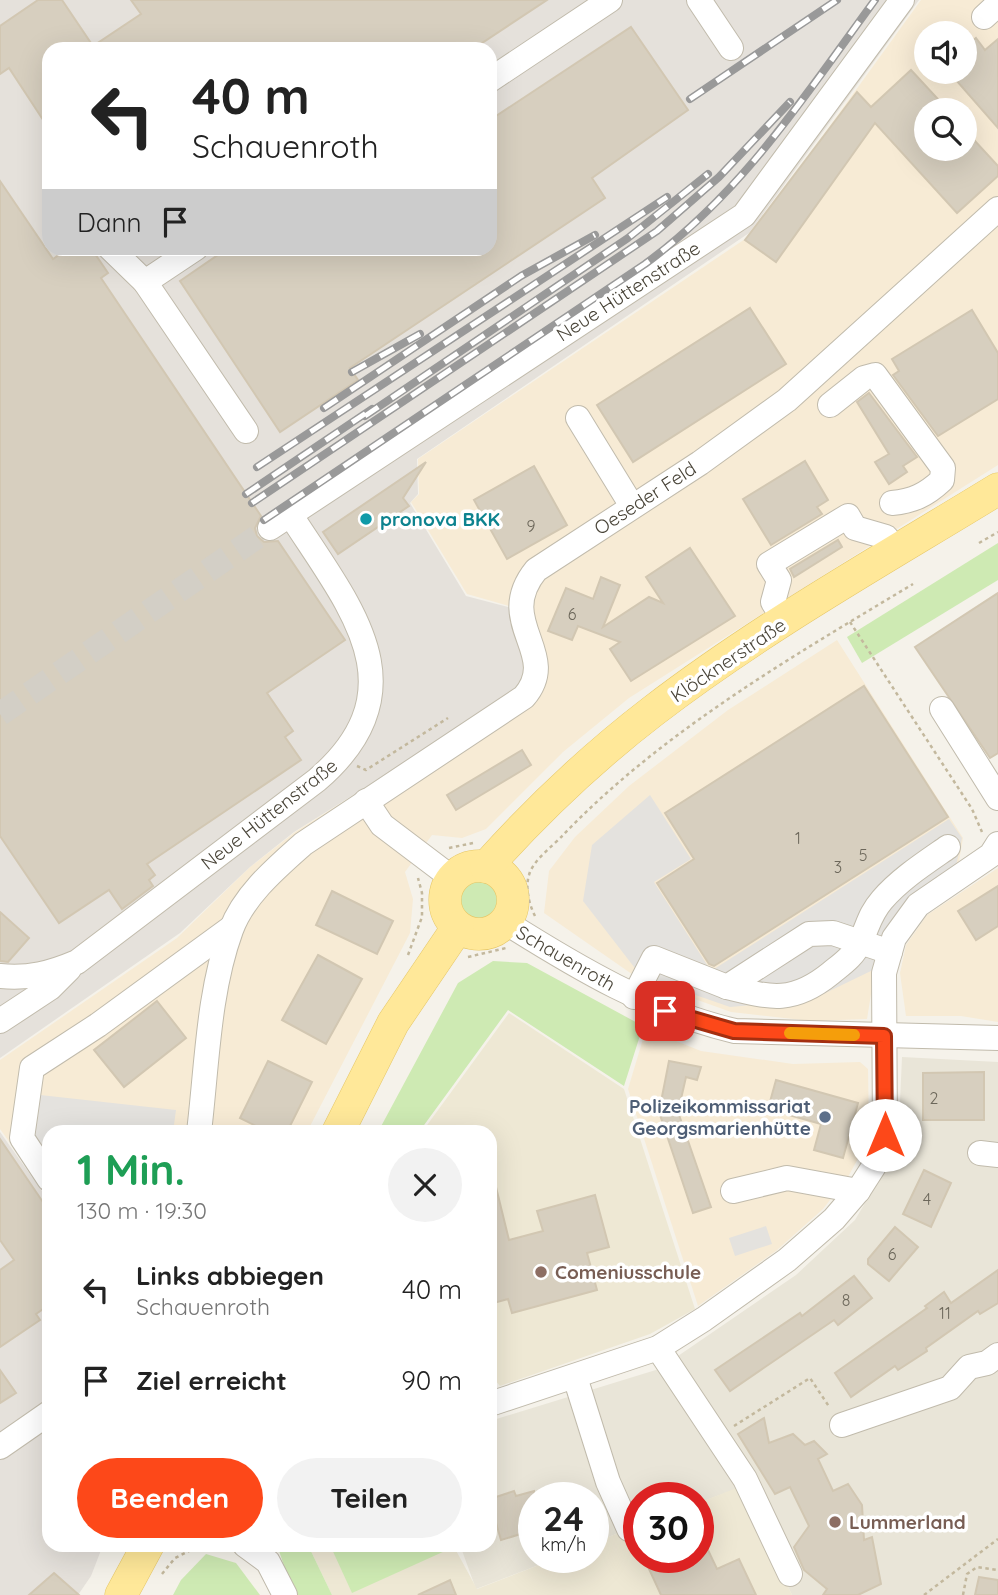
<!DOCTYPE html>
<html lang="de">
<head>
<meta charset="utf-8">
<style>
  :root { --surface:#fff; --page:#f2f2f2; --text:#222; --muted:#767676; --accent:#fd4819 }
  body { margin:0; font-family:Quicksand,sans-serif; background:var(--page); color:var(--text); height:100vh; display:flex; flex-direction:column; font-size:26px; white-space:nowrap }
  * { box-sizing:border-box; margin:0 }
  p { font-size:23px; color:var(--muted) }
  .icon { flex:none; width:38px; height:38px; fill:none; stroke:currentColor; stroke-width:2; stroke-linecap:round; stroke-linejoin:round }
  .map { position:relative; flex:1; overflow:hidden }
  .drawer { position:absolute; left:42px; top:1125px; width:455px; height:427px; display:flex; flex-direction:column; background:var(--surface); border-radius:21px; box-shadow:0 7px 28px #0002 }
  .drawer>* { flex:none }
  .banner { position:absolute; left:42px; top:42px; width:455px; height:214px; border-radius:21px; box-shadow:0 7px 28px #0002; background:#fff; color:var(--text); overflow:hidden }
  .buttons { position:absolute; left:914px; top:21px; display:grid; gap:14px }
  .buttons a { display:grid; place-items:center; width:63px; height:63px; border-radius:50%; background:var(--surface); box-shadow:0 7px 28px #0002; font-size:35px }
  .speed { position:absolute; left:518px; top:1482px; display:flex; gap:14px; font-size:35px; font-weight:700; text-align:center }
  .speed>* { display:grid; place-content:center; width:91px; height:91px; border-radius:50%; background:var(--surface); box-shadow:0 7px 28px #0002; line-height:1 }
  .speed small { font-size:18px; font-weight:400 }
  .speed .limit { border:10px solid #d22; background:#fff; color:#111 }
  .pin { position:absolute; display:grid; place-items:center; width:60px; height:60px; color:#fff; margin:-30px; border-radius:14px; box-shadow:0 4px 10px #0006 }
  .me { position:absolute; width:77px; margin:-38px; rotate:0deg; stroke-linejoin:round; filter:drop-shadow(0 0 5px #0008) }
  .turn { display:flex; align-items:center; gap:24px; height:147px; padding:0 35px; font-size:32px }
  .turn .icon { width:91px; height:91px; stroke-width:2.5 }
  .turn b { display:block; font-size:49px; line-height:60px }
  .then { display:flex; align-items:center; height:66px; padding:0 35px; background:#0003; gap:14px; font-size:26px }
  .round { display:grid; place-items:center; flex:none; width:74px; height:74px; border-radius:37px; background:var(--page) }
  .head { display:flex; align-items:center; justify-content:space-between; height:119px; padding:0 35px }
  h1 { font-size:42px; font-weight:700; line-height:52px; color:#1e9e55 }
  .action { display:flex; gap:14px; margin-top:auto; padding:14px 35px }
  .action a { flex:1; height:80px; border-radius:42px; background:var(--accent); color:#fff; font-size:28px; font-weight:700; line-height:80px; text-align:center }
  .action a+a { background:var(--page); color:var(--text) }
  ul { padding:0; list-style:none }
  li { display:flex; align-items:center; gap:21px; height:91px; padding:0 35px }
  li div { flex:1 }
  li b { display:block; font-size:26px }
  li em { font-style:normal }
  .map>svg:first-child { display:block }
</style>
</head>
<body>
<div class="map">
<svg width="998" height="1595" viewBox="0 0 998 1595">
  <rect width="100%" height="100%" fill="#f5f2ea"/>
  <polygon fill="#e9e5d8" points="902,1057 998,1062 998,1595 792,1595 739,1488 698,1503 698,1498 639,1498 639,1525 593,1543 593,1498 534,1498 534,1558 557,1558 476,1589 460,1545 490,1545 490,1421 659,1369 796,1275 855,1220 898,1147"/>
  <g fill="#f7ebd5" fill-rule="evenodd">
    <path d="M921,0H998V465L629,698L563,752L486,829L462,838L432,835L405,872L413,899L410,933L307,1132H49V1197L0,1129V1060L177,938L250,867L295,832L484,713L513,607L467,594L411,502L419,494L418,459L751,235ZM926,33H964V72H926ZM926,110H964V149H926Z"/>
    <polygon points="837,640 963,838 958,867 875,970 867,1019 811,1021 731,1012 639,979 544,913 549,871 575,837 629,786 728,710"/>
    <polygon points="998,868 998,1022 961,1016 906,1016 900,973 906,945 927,915"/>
    <polygon points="646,1029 701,1051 793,1064 860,1062 868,1069 869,1128 861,1153 848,1177 823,1209 776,1251 698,1306 628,1089"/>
  </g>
  <g fill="#e5e1db" fill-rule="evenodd">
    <path d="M0,0H919L749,233L417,459L418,494L410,503L466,596L512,608L531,677L518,692L294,832L250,867L180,933L0,1058ZM49,49H490V248H49Z"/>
    <polygon points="0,1132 49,1201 49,1545 103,1545 91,1576 78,1595 0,1595"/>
  </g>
  <g fill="#eee8d4">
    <polygon points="509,1013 624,1089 695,1309 650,1334 500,1386 490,1374 490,1132 422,1132"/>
    <polygon points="739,1487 792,1595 332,1595 308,1545 453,1545 477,1589 557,1558 593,1558 593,1543 639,1525 639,1558 698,1558 698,1503"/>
  </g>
  <g fill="#ceeab3">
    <polygon points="998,543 998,580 862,663 847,637"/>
    <circle cx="479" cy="900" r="22"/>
    <polygon points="493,961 527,963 643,1026 624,1086 508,1010 419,1132 378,1132 458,983"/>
    <polygon points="277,1545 308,1545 332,1595 294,1595"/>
    <polygon points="330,1545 442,1545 445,1551 352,1593"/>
    <polygon points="206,1554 236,1563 260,1595 173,1595 181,1580"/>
  </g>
  <g fill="#e4e2de">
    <polygon points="650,795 691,859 654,882 711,971 949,819 962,838 956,866 875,969 811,1000 730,1007 641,976 583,901 592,845"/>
    <polygon points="22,1093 176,1110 173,1132 49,1132 49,1190"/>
    <polygon points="766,1226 772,1244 735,1256 729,1238"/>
  </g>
  <g fill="#d7cfbf" stroke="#d2c7b2" stroke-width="2">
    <polygon points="38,0 62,0 93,46 141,14 131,0 547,0 473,49 49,49 49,129 9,68 0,74 0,26"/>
    <polygon points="631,27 688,110 592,178 605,198 350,368 358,380 280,432 180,281 228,248 490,248 490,120"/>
    <polygon points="976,38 985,50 998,39 998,128 949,72 964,72 964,48"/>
    <polygon points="911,70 948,110 926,110 926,149 964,149 964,129 998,166 998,176 957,213 875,123 776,262 745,240 857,92 871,107"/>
    <polygon points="0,181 53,259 69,248 91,248 108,273 101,278 261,516 255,528 257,536 264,542 278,541 345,640 267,693 293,731 285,737 301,760 147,864 155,875 149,880 153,886 122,909 109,890 59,923 0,836"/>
    <polygon points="750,308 786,364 633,462 597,405"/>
    <polygon points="972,310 998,353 998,399 938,436 893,375 899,371 892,359"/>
    <polygon points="869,393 917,457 903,466 907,472 889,484 875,462 889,454 857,402"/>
    <polygon points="805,461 828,500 817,507 822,514 771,545 743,499"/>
    <polygon points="426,462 403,498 409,506 338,554 323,532"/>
    <polygon points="534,466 567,525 507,559 474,500"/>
    <polygon points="838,540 842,547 794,577 790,569"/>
    <polygon points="690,548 735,616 631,681 610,649 620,642 578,626 572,640 548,631 566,588 593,599 601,577 620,585 603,627 649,597 663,603 646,577"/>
    <polygon points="998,593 998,753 990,758 915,647"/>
    <polygon points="864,686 948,817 714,966 709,964 657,883 694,859 665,813"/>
    <polygon points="522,750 531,765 456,810 447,795"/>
    <polygon points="998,886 998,926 976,940 958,911"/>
    <polygon points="332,891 393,921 377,954 316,925"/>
    <polygon points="0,912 29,938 8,962 0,961"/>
    <polygon points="318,955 362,979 326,1044 282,1020"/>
    <polygon points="157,1001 186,1038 124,1087 94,1050"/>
    <polygon points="268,1061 312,1082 287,1132 268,1132 240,1118"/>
    <polygon points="669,1061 701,1067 697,1080 686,1077 678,1112 711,1207 693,1213 659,1112"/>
    <polygon points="984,1072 984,1120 923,1120 923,1073"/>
    <polygon points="776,1080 858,1103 843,1158 814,1150 821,1124 768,1109"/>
    <polygon points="0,1139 49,1211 49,1305 36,1314 40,1320 0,1347 0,1270 14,1260 0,1240"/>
    <polygon points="924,1170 951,1183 931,1227 903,1214"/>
    <polygon points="495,1183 509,1240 543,1231 537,1211 595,1195 609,1247 587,1253 597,1290 512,1313 508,1299 490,1304 490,1184"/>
    <polygon points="895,1227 918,1247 889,1281 868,1264 868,1259"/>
    <polygon points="998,1270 998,1303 980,1314 978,1311 926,1348 927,1351 898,1370 895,1366 851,1397 835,1373 927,1308 925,1306 944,1292 951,1303"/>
    <polygon points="854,1276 872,1298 838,1325 834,1320 730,1391 715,1370 800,1313 802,1316"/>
    <polygon points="0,1370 16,1393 0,1403"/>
    <polygon points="764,1418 769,1443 793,1434 805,1445 814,1441 827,1454 818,1459 833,1491 848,1484 862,1505 864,1540 872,1537 881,1584 858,1595 823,1595 827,1589 804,1570 794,1547 809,1526 790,1487 775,1494 738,1434"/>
    <polygon points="514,1491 516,1496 534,1491 534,1530 501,1540 494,1516 490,1518 490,1499"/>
    <polygon points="698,1529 717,1569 739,1559 756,1595 661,1595 644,1558 698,1558"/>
    <polygon points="54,1573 79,1595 29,1595"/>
    <polygon points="979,1577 998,1580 998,1595 975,1595"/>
    <polygon points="450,1580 456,1595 418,1595"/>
  </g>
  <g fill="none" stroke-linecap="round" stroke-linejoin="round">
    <polyline stroke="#d3cfc6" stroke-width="24" stroke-dasharray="24 12" stroke-linecap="butt" points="0,714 270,528"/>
    <g stroke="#c1bbac" stroke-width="26">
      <g id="minor">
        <polyline points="699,0 731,48"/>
        <polyline points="984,17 998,4"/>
        <polyline points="490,80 610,0"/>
        <polyline points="110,248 145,282 246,431"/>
        <polyline points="145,282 196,248"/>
        <path d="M830,405L864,378L875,375L943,468L942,480C926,495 913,501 892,503"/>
        <polyline points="578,418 632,506"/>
        <polyline points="270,528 744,215 902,0"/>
        <polyline points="785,621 773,602 779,580 769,564 848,516 855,528 886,537 896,552"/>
        <polyline points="942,709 998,798"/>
        <polyline points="366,801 382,825 452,878"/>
        <path d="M505,922C578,968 650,1011 735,1031L998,1038"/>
        <path d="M0,976C29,979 51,973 77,962L317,780C424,688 348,605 290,514"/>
        <path d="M727,987C771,998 793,1004 831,973C842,964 854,956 860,942C868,927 869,915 882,900C900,879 925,863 948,847"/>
        <polyline points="634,997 654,958 727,987 809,934 833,933 890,952"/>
        <polyline points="0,1021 50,988 69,969"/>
        <path d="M199,1132C207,1066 208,993 231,930C244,895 276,868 303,844L524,697C562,653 493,623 536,570L700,463L787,400L998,209"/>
        <polyline points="980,1153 998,1155"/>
        <polyline points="49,1179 22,1138 32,1068 98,1025 231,928"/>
        <polyline points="733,1191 787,1178 858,1191"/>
        <polyline points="658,1348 745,1479 790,1574"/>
        <polyline points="575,1377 608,1482 629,1529"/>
        <polyline points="490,1404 658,1348 704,1319 787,1260 834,1219 858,1191 874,1166 885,1135 884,973 894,938 918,905 991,855 998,844"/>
        <polyline points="842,1425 950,1388 969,1367 987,1363 998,1355"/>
        <polyline points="0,1447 49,1413"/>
        <polyline points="245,1545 268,1562 285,1595"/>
      </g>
    </g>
    <g stroke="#e6c767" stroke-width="33">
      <g id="major">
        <circle cx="479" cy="900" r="34"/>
        <path d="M486,867C537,810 593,757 653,711C761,628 882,560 998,489"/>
        <polyline points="338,1132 393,1023 458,927"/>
        <polyline points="121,1595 148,1545"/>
      </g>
    </g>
    <g stroke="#c3b89d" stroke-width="2.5" stroke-dasharray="3.5 3.5" stroke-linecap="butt">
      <polyline points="979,543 998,532"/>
      <polyline points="850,622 972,809 982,832"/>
      <polyline points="357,766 366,770 448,718"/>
      <polyline points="449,848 473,843"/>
      <path d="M535,916C529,904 525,888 529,875C533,860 553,846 563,835C663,731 790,658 913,584"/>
      <polyline points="408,955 422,917 422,893 418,878"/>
      <polyline points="468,957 506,948"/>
      <polyline points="734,1426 810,1378 830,1408"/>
      <polyline points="162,1574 175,1558 201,1545"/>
      <polyline points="924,1595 998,1539"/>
      <polyline points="963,1595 967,1574 977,1567 998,1570"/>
    </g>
    <use href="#minor" stroke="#fff" stroke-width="24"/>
    <use href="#major" stroke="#ffe899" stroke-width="32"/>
    <g stroke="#999" stroke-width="8">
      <g id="rail">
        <polyline points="690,99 837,0"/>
        <polyline points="352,372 420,334"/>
        <polyline points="324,408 521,276 595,235"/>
        <polyline points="365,416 628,238 708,174"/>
        <polyline points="257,467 667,197"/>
        <polyline points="246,494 372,409"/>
        <polyline points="252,503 657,231 719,177 790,102"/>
        <path d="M264,520L645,264C743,192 804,97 875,0"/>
      </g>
    </g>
    <use href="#rail" stroke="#fff" stroke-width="5" stroke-dasharray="16" stroke-linecap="butt"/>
  </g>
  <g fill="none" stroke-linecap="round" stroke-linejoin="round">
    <g stroke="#a42f10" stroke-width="18">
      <polyline id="route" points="665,1011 734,1031 884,1036 885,1135"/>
    </g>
    <use href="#route" stroke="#fd4819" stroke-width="12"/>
    <polyline stroke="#f59e0b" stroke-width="12" points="790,1033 854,1035"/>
  </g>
  <circle fill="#0f9aa8" stroke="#fff" stroke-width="2.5" cx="366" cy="519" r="7"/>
  <circle fill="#5c6f8a" stroke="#fff" stroke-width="2.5" cx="825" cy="1117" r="7"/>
  <g fill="#8d6e63" stroke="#fff" stroke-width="2.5">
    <circle cx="541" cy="1272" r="7"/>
    <circle cx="835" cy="1522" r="7"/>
  </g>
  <g text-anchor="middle" stroke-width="7" stroke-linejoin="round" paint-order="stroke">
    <g font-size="16" fill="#6c675a">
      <text x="531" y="532">9</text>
      <text x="572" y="620">6</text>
      <text x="798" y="844">1</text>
      <text x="863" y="861">5</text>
      <text x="838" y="873">3</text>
      <text x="934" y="1104">2</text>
      <text x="927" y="1205">4</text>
      <text x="892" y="1260">6</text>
      <text x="846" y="1306">8</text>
      <text x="945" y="1319">11</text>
    </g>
    <g font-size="19" fill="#494438" stroke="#fff">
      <text transform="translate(628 291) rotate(-33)" y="7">Neue Hüttenstraße</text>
      <text transform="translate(645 498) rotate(-33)" y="7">Oeseder Feld</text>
      <text transform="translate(728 660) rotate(-34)" y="7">Klöcknerstraße</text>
      <text transform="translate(269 814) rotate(-38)" y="7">Neue Hüttenstraße</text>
      <text transform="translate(566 958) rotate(30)" y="7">Schauenroth</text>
    </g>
    <g font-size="19" font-weight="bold" fill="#0d838f" stroke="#fff" text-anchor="start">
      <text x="380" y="526">pronova BKK</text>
    </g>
    <g font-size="19" font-weight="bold" fill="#4e5e75" stroke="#fff" text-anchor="end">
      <text x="811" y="1113">Polizeikommissariat<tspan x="811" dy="22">Georgsmarienhütte</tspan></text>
    </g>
    <g font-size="19" font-weight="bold" fill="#785e54" stroke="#fff" text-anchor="start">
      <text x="555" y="1279">Comeniusschule</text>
      <text x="849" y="1529">Lummerland</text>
    </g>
  </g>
</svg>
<div class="buttons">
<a><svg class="icon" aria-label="sound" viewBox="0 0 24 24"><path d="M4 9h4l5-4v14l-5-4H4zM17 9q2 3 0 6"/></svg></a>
<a><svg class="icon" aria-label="search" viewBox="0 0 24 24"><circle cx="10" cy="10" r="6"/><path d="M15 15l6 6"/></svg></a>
</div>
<div class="speed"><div>24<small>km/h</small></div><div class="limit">30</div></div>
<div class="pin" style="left:665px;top:1011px;background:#d93025"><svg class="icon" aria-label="arrive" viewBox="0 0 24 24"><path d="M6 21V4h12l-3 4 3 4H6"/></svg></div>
<svg class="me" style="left:885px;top:1135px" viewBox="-20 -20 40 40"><circle r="19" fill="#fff"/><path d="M0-13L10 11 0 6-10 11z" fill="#fd4819"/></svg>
<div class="banner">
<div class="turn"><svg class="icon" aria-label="left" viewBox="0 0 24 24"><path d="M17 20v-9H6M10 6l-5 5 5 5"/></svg><div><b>40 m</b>Schauenroth</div></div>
<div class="then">Dann<svg class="icon" aria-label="arrive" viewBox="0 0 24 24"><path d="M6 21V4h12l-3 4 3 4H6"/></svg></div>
</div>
<section class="drawer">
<div class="head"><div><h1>1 Min.</h1><p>130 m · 19:30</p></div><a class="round"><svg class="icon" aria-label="close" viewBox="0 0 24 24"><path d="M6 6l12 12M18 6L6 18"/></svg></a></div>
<ul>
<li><svg class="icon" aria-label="left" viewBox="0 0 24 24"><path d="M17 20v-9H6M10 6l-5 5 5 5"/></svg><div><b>Links abbiegen</b><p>Schauenroth</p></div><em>40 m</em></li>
<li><svg class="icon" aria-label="arrive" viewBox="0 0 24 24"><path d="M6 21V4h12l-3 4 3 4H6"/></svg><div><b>Ziel erreicht</b></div><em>90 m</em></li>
</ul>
<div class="action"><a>Beenden</a><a>Teilen</a></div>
</section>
</div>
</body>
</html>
